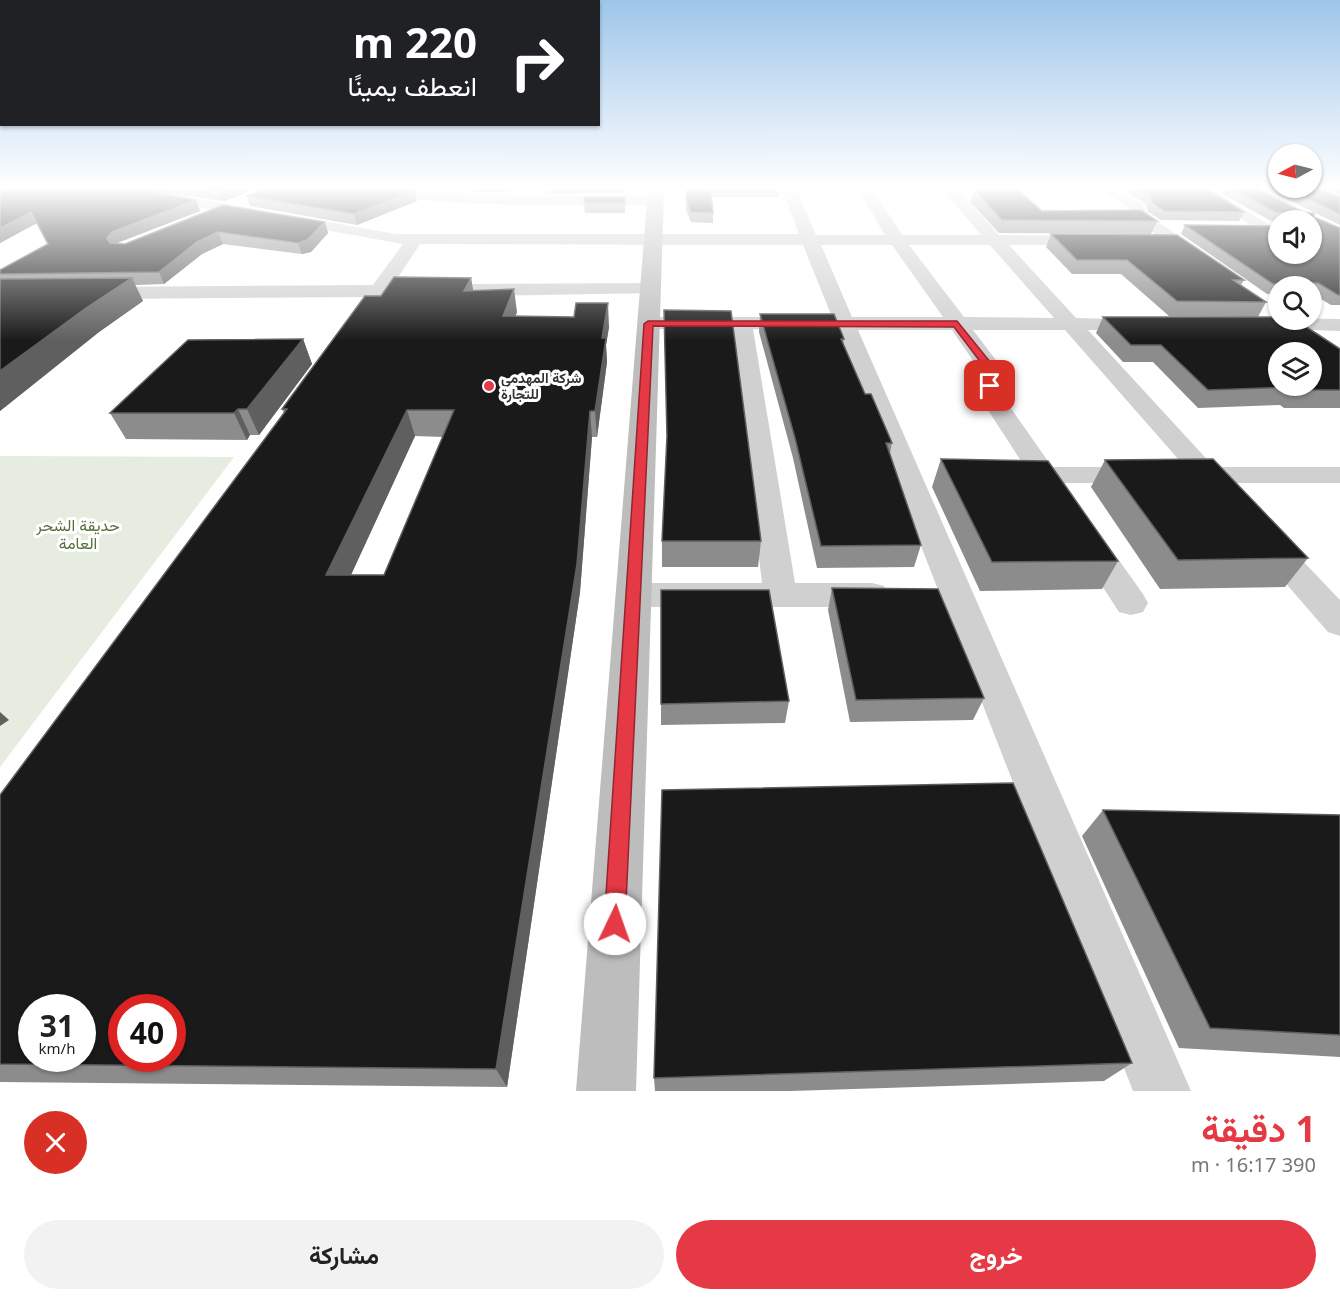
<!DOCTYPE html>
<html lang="ar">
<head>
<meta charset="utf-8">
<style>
  :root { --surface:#fff; --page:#f2f2f2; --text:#222; --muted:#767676; --accent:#e63946 }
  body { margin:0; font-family:"Noto Sans",Vazirmatn,sans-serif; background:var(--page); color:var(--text); direction:rtl; height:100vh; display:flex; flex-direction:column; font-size:22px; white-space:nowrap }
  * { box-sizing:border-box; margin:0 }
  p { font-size:20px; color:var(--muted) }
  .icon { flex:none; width:33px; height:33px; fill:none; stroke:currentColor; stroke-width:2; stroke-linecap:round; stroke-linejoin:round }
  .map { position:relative; height:1091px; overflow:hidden; direction:ltr }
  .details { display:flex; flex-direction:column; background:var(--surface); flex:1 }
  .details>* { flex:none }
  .guide { position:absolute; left:0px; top:0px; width:600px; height:126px; box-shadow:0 2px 4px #0004; direction:rtl; background:#202124; color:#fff; overflow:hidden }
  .needle { width:39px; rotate:263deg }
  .controls { position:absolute; left:1268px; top:144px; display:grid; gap:12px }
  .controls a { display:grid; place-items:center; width:54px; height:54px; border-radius:50%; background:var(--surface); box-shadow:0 2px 4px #0004; font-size:30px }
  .speed { position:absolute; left:18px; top:994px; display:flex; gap:12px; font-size:30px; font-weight:700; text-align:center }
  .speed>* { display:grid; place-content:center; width:78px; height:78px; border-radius:50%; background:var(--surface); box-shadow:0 2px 4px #0004; line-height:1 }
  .speed small { font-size:15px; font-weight:400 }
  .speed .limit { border:9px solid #d22; background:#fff; color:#111 }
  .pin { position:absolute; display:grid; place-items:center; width:51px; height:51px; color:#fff; margin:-26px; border-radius:12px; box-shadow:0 3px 9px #0006 }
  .me { position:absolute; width:66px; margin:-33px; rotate:3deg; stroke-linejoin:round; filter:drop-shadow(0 0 4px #0008) }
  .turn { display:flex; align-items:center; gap:21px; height:126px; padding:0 24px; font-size:27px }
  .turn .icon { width:78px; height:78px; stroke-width:2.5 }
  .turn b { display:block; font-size:42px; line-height:51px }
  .round { display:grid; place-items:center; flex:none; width:63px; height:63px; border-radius:32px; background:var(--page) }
  .head { display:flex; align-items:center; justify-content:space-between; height:102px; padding:0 24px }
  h1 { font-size:36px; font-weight:700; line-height:45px; color:var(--accent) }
  .primary-button { display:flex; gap:12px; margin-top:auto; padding:12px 24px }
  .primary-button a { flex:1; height:69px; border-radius:36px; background:var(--accent); color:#fff; font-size:24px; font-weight:700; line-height:69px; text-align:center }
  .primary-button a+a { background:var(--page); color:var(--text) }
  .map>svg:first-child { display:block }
</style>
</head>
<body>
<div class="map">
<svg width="1340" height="1091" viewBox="0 0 1340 1091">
  <rect width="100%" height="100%" fill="#fff"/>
  <polygon fill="#e6ecdf" points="0,456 234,457 0,767"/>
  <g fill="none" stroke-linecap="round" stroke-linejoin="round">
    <g fill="#d0d0d0" fill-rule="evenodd">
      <path d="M377,189L519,196L655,195L663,200L655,205C617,205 395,209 377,189Z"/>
      <path d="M782,189H796L816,235H885L858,189H872L902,235H981L942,189H957L999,235L1096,236L1098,240L1096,244L1090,245H1009L1076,318L1149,320L1152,324L1149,328L1142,330H1088L1214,467H1340V483H1230L1235,491L1231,497C1206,504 1214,489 1198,483C1194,482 1187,482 1183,481L1179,475L1186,468L1065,330H973L1002,368V386L1008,404L1052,467H1140L1150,469L1154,475L1150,481L1140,483H1064L1074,497L1069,503L1059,506L1049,503L1036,483L1018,481L1014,475L1018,469L1025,467L984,404L978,386V368L952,330H858L1191,1091H1133L837,330L753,329L795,583H872L884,586L889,595L884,604L872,607H633L621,604L616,595L621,586L633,583H762L732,329H648L641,327L638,323L641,319L648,317H832L803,245L420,244L393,285L402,287L405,291L402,295L385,297L359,337H343L340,332L365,297L97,299L87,293L97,287L373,285L403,244L164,201L162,198L164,195L169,194L396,234H799ZM821,245H892L943,317H852ZM909,245H990L1054,318L964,317Z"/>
      <polygon points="1100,189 1117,189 1145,206 1146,213 1210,259 1207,263 1195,263 1132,217 1132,210"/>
      <polygon points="1194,189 1211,189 1274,228 1272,231 1260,231"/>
      <polygon points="650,283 660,289 657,293 472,296 462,290 472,284"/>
      <polygon points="1261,318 1340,319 1340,331 1254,328 1251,324 1254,320"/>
      <polygon points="1087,528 1098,531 1143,594 1148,603 1143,612 1131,615 1119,612 1071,538 1076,531"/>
      <polygon points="1266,531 1277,534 1340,600 1340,636 1328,632 1255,548 1250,541 1255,534"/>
    </g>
    <polygon fill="#bdbdbd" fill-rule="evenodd" points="648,189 664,189 636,1091 576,1091"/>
  </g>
  <g fill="#8c8c8c" fill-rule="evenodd">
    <polygon points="10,189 256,189 224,201 164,193 163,194 200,211 117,243 125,244 223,205 325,222 328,233 311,252 302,254 223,244 202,254 164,284 135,285 143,301 99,332 0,411 0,274 48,244 37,223 0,243 0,192"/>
    <polygon points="417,189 513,189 505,193"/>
    <polygon points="546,189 628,189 627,193 546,194"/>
    <polygon points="687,189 780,189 779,197 712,197 713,213 713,223 691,222 686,210"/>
    <polygon points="1121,189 1207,189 1244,212 1239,221 1161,220 1148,212 1146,204"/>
    <polygon points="1214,189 1258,189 1305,213 1340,228 1340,305 1331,305 1311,293 1311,286 1278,286 1278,293 1267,294 1181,234 1185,225 1278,254 1311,220 1271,221"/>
    <polygon points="1266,189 1323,189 1340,197 1340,225"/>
    <polygon points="1328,189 1340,189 1340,195"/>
    <polygon points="974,190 1042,211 1157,221 1151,234 999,233 970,202"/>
    <polygon points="247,196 417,201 357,225 250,206"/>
    <polygon points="625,197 625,213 585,213 584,203"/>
    <polygon points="1051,234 1244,280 1241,285 1266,302 1258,317 1169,316 1121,274 1072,274 1046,247"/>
    <path d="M471,278L473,290L517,312L515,316L609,327L606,345L607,362L597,437H592L580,592L507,1087L0,1082V795L284,413L282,409ZM415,436L443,437L384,575H351Z"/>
    <polygon points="664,310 761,541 758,567 662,567 662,541 667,444"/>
    <polygon points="760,314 844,339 843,344 865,394 892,443 890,453 921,545 914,567 817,568 793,458 759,332"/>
    <polygon points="1103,317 1340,349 1340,408 1284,408 1280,405 1198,408 1153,362 1123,362 1096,333"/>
    <polygon points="303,339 312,364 259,435 250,435 247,440 126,439 110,413"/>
    <polygon points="941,459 1118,561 1102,589 980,591 932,487"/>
    <polygon points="1105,460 1308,558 1285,587 1160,589 1091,487"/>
    <polygon points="832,588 984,698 973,720 850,722 828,610"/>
    <polygon points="661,590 789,701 785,723 661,725"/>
    <polygon points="1103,810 1340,815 1340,1057 1179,1048 1082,836"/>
    <polygon points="1132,1063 1104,1081 791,1091 655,1091 654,1078"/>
  </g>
  <g fill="#5f5f5f">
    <polygon points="157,189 163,189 164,193 160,197"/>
    <polygon points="224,189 256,189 224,201 220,190"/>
    <polygon points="504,189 513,189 505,193"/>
    <polygon points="415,191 417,201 357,225 354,214"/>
    <polygon points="196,200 200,211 117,243 113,249 107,238 112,232"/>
    <polygon points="31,212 37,223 0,243 0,228"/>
    <polygon points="325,222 328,233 311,252 302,254 298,243"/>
    <polygon points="218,232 223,244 202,254 164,284 159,272 197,242"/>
    <polygon points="132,278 143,301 99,332 0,411 0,371 86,308"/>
    <polygon points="471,278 475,301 464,291"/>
    <polygon points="514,289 517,312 507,340 503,316"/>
    <polygon points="608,303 609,327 606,345 607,362 597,437 595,411 602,338"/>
    <polygon points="303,339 312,364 259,435 247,409"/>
    <polygon points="238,409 250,435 247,440 234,413"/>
    <polygon points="407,410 415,436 338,603 326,575"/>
    <polygon points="590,411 592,437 580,592 507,1087 496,1069"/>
    <polygon points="0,712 9,720 0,726"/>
  </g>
  <g fill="#1a1a1a" stroke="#5f5f5f" stroke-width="1.5" fill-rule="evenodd">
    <polygon points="10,189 157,189 159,193 196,200 112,232 107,238 110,243 125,244 223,205 325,222 307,240 298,243 218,232 197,242 159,272 0,274 0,270 48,244 31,212 0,228 0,192"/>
    <polygon points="207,189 224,189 220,190"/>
    <polygon points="262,189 399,189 415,191 354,214 247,196"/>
    <polygon points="687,189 711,189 713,213 691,212 686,200"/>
    <polygon points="1138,189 1207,189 1244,212 1164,211 1152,203 1150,196"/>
    <polygon points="1233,189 1258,189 1305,213 1314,213 1314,217 1340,228 1340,295 1338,295 1318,283 1273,284 1185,225 1278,226 1278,254 1311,254 1311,220 1283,220 1284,213 1275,212"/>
    <polygon points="1287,189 1323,189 1340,197 1340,214"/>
    <polygon points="974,190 1018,190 1042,211 1141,210 1157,221 1002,220"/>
    <polygon points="585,197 625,197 625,203 584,203"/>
    <polygon points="1051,234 1177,235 1244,280 1233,280 1266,302 1177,301 1127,260 1077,260"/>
    <path d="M394,277L471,278L464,291L514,289L503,316L574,317L576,303H608L602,338H606L595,411H590L577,564L496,1069L0,1064V795L287,409H282L365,296H381ZM407,410H454L384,575H326ZM32,1008H82V1059H32ZM122,1008H172V1059H122Z"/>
    <polygon points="132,278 86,308 0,371 0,279"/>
    <polygon points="664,310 731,311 761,541 662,541 667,436"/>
    <polygon points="760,314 834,314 844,339 841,339 865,394 871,394 892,443 886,443 921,545 821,546 795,438"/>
    <path d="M1103,317H1278V320H1296L1340,349V390H1295L1291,387L1208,390L1161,345H1131ZM1278,352H1311V386H1278Z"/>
    <polygon points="303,339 247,409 238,409 234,413 110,413 188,340"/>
    <polygon points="941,459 1048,461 1118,561 992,562"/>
    <polygon points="1213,459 1308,558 1178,560 1105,460"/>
    <polygon points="832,588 938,589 984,698 856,700"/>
    <polygon points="661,590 769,590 789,701 661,704"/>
    <polygon points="1013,783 1132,1063 654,1078 662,790"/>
    <polygon points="1103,810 1340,815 1340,1035 1210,1028"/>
  </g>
  <linearGradient id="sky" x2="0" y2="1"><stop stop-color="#9ec6ea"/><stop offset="0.55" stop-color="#fff"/><stop offset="1" stop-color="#fff" stop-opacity="0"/></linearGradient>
  <rect width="1340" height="341" fill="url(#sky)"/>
  <polygon fill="#e63946" stroke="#96252e" stroke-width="1.5" points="648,321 957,321 995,368 995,386 990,390 984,386 985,368 954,327 653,326 625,924 622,931 615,935 607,931 604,924 644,324"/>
  <circle fill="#e63946" stroke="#fff" stroke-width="2" cx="489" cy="386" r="6"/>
  <g text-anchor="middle" stroke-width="6" stroke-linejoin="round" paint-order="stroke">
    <g font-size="14" font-weight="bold" fill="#333" stroke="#fff" text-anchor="start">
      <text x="501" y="383">شركة المهدمي<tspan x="501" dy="16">للتجارة</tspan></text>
    </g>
    <g font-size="16" fill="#56703f" stroke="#fff">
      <text x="78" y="531">حديقة الشحر<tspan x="78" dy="18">العامة</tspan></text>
    </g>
  </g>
</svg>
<div class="controls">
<a><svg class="needle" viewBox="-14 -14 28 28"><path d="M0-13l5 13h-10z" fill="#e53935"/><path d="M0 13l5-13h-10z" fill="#767676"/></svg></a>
<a><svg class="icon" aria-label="sound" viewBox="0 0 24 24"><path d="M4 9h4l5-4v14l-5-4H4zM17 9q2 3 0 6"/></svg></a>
<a><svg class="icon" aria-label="search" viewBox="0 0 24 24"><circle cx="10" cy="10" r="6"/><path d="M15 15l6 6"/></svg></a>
<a><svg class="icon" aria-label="layers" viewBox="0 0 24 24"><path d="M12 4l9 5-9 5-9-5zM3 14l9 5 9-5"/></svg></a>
</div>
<div class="speed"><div>31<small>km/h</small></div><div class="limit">40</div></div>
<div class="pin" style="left:990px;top:386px;background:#d93025"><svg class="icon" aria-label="arrive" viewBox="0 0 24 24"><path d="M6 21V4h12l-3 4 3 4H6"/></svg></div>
<svg class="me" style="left:615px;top:924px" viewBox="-20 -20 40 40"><circle r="19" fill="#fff"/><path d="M0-13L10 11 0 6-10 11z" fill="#e63946"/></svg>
<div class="guide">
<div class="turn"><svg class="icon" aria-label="right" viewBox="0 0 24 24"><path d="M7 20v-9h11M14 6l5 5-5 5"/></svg><div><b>220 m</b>انعطف يمينًا</div></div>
</div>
</div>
<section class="details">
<div class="head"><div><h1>1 دقيقة</h1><p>390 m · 16:17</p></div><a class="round" style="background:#d93025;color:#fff"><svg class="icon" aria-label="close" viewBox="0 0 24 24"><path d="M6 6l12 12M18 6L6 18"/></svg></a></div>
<div class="primary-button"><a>خروج</a><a>مشاركة</a></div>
</section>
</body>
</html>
